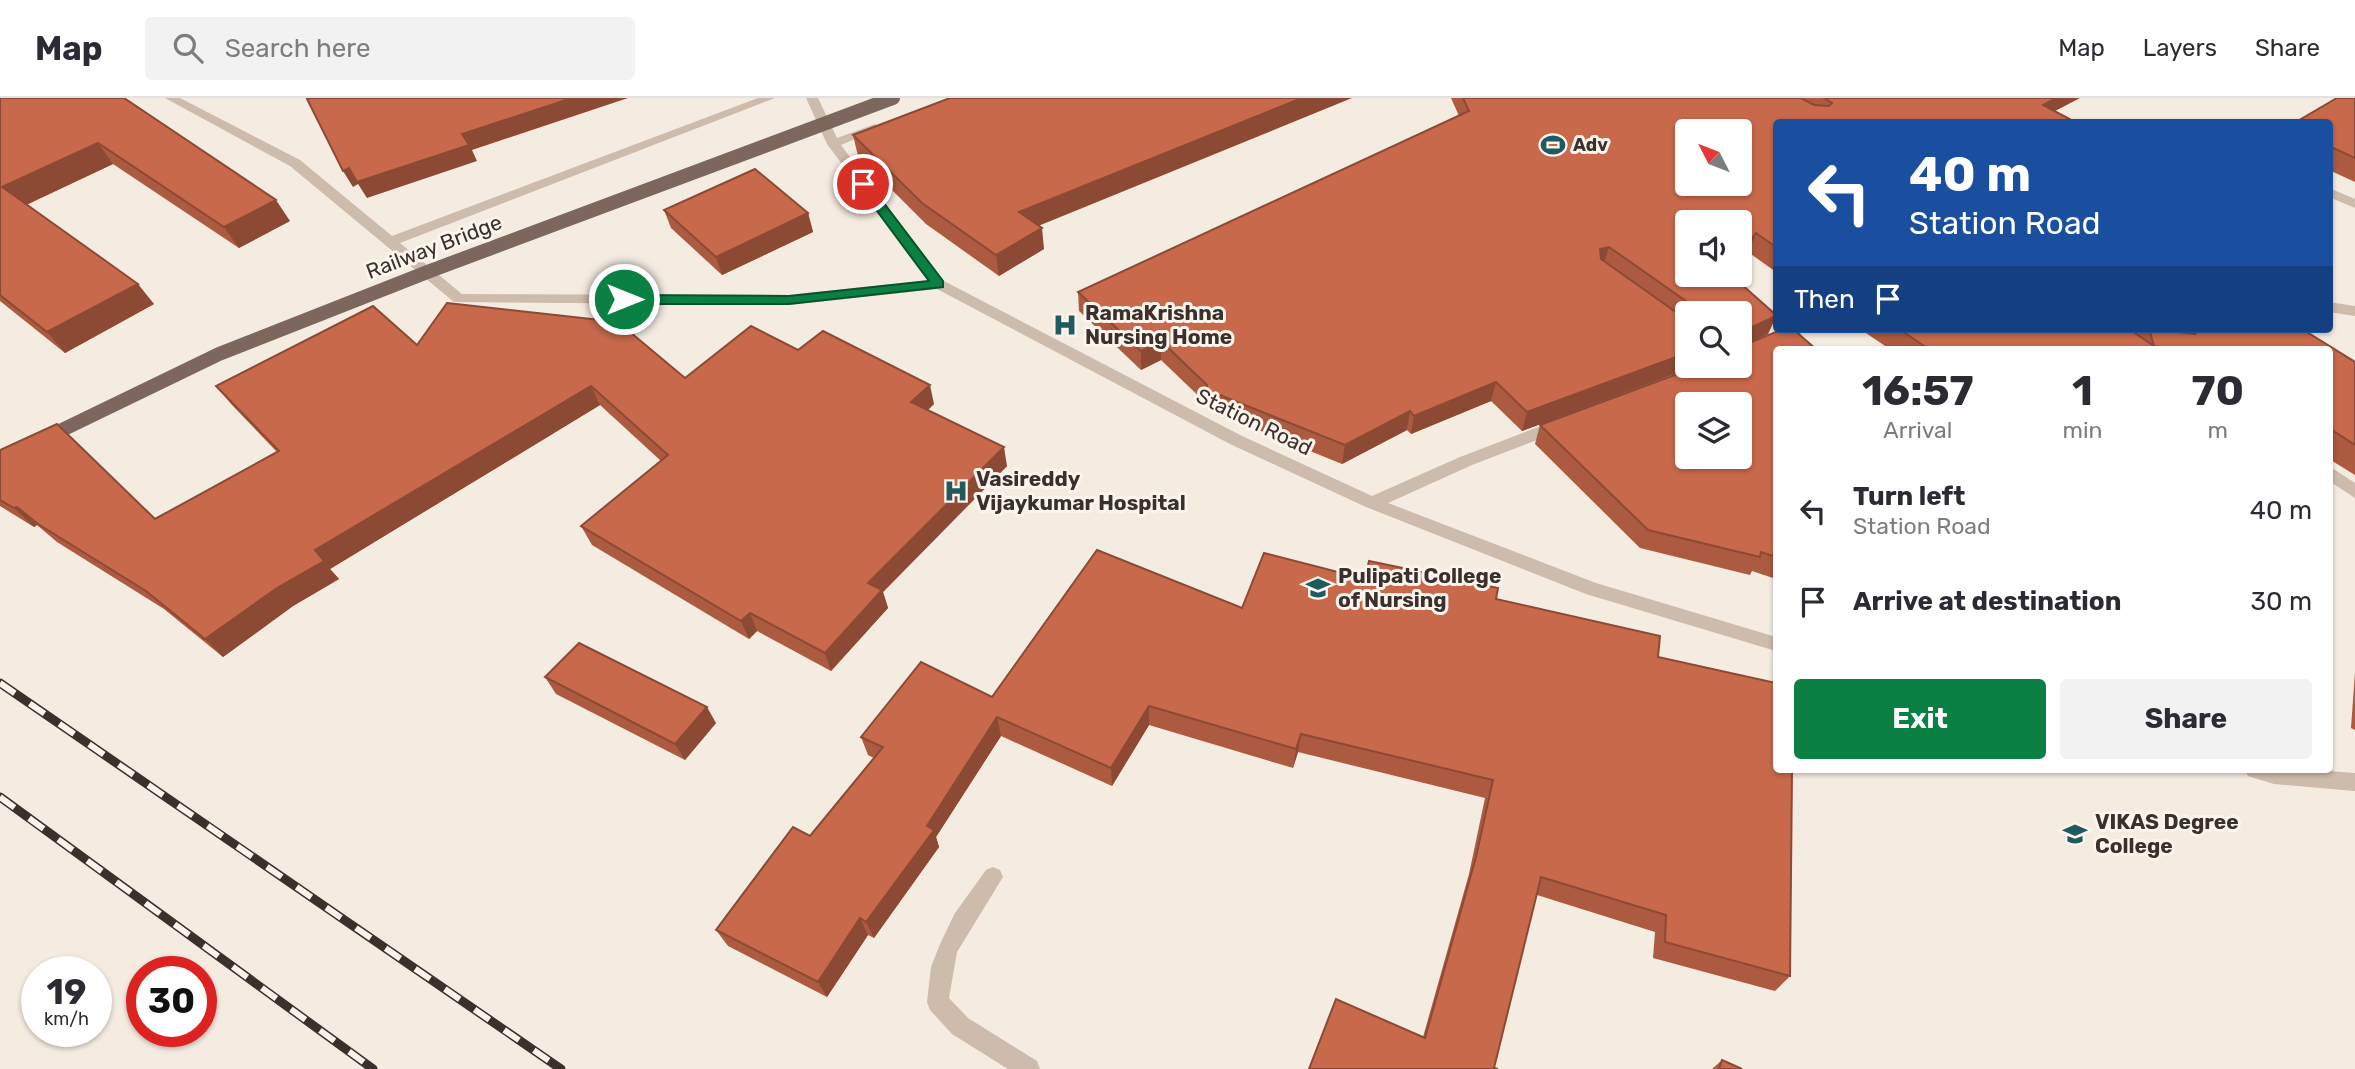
<!DOCTYPE html>
<html lang="en">
<head>
<meta charset="utf-8">
<style>
  :root { --surface:#fff; --page:#f2f2f3; --text:#2b2b33; --muted:#7c7c81; --line:#e1e1e2; --accent:#0b8043 }
  body { margin:0; font-family:Rubik,sans-serif; background:var(--page); color:var(--text); height:100vh; display:flex; flex-direction:column; font-size:26px; white-space:nowrap }
  * { box-sizing:border-box; margin:0 }
  p { font-size:23px; color:var(--muted) }
  .icon { flex:none; width:38px; height:38px; fill:none; stroke:currentColor; stroke-width:2; stroke-linecap:round; stroke-linejoin:round }
  .map { position:relative; flex:1; overflow:hidden }
  .side { position:absolute; left:1773px; top:248px; width:560px; height:427px; display:flex; flex-direction:column; background:var(--surface); border-radius:7px; box-shadow:0 2px 5px #0004 }
  .side>* { flex:none }
  .banner { position:absolute; left:1773px; top:21px; width:560px; height:214px; border-radius:7px; box-shadow:0 2px 5px #0004; background:#1a4fa0; color:#fff; overflow:hidden }
  .needle { width:46px; rotate:312deg }
  .fabs { position:absolute; left:1675px; top:21px; display:grid; gap:14px }
  .fabs a { display:grid; place-items:center; width:77px; height:77px; border-radius:7px; background:var(--surface); box-shadow:0 2px 5px #0004; font-size:35px }
  .speed { position:absolute; left:21px; top:858px; display:flex; gap:14px; font-size:35px; font-weight:700; text-align:center }
  .speed>* { display:grid; place-content:center; width:91px; height:91px; border-radius:50%; background:var(--surface); box-shadow:0 2px 5px #0004; line-height:1 }
  .speed small { font-size:18px; font-weight:400 }
  .speed .limit { border:10px solid #d22; background:#fff; color:#111 }
  .pin { position:absolute; display:grid; place-items:center; width:60px; height:60px; color:#fff; margin:-30px; border:4px solid #fff; border-radius:50%; box-shadow:0 2px 7px #0007 }
  .me { position:absolute; width:77px; margin:-38px; rotate:90deg; stroke-linejoin:round; filter:drop-shadow(0 0 5px #0008) }
  .turn { display:flex; align-items:center; gap:24px; height:147px; padding:0 21px; font-size:32px }
  .turn .icon { width:91px; height:91px; stroke-width:2.5 }
  .turn b { display:block; font-size:49px; line-height:60px }
  .then { display:flex; align-items:center; height:66px; padding:0 21px; background:#0003; gap:14px; font-size:26px }
  .eta { display:flex; justify-content:space-evenly; align-items:center; height:119px; text-align:center }
  .eta b { font-size:42px; font-weight:700; line-height:49px }
  .primary-button { display:flex; gap:14px; margin-top:auto; padding:14px 21px }
  .primary-button a { flex:1; height:80px; border-radius:7px; background:var(--accent); color:#fff; font-size:28px; font-weight:700; line-height:80px; text-align:center }
  .primary-button a+a { background:var(--page); color:var(--text) }
  ul { padding:0; list-style:none }
  li { display:flex; align-items:center; gap:21px; height:91px; padding:0 21px }
  li div { flex:1 }
  li b { display:block; font-size:26px }
  li em { font-style:normal }
  header { display:flex; align-items:center; gap:42px; box-sizing:border-box; height:98px; padding:0 35px; background:var(--surface); border-bottom:2px solid var(--line) }
  header strong { font-size:33px }
  nav { display:flex; gap:38px; margin-inline-start:auto; font-size:24px }
  .search { width:490px; height:63px; background:var(--page); display:flex; align-items:center; gap:18px; box-sizing:border-box; padding:0 24px; border-radius:7px; color:var(--muted); font-size:26px }
  .map>svg:first-child { display:block }
</style>
</head>
<body>
<header>
<strong>Map</strong>
<div class="search"><svg class="icon" aria-label="search" viewBox="0 0 24 24"><circle cx="10" cy="10" r="6"/><path d="M15 15l6 6"/></svg>Search here</div>
<nav><a>Map</a><a>Layers</a><a>Share</a></nav>
</header>
<div class="map">
<svg width="2355" height="971" viewBox="0 0 2355 971">
  <rect width="100%" height="100%" fill="#f4ebe1"/>
  <g fill="none" stroke-linecap="round" stroke-linejoin="round">
    <g fill="#cdbbac" fill-rule="evenodd">
      <polygon points="165,0 180,0 300,62 392,138 758,0 775,0 400,145 462,196 789,197 929,182 827,46 806,0 818,0 837,40 875,26 881,30 841,47 944,183 1242,338 1372,398 1460,359 1554,323 1566,323 1568,327 1566,331 1472,367 1388,405 1596,485 1776,539 1776,553 1586,496 1366,409 1230,346 937,191 789,207 454,204 290,68"/>
      <polygon points="2329,90 2355,101 2355,110 2329,99"/>
      <polygon points="2329,204 2355,208 2355,218 2329,214"/>
      <polygon points="1786,231 1806,231 1804,234 1740,263 1740,252"/>
      <polygon points="2329,368 2355,385 2355,400 2329,383"/>
      <polygon points="2245,672 2316,672 2355,675 2355,693 2274,686 2248,678"/>
      <polygon points="993,769 1000,772 1003,779 957,854 949,900 968,920 1037,963 1040,971 1008,971 952,936 930,912 927,904 931,869 940,846 955,815 986,772"/>
    </g>
    <g stroke="#3b302b" stroke-width="9">
      <g id="rail">
        <polyline points="0,585 561,971"/>
        <polyline points="0,699 373,971"/>
      </g>
    </g>
    <use href="#rail" stroke="#fbf5ee" stroke-width="6" stroke-dasharray="18" stroke-linecap="butt"/>
    <polyline stroke="#7d675c" stroke-width="14" points="0,362 219,256 430,173 893,0"/>
  </g>
  <g fill="#ac5a40">
    <polygon points="0,0 290,123 239,150 113,66 27,106 154,206 65,255 0,203"/>
    <polygon points="1451,0 2080,0 1776,24 1776,174 1748,154 1740,164 1740,124 1687,177 1776,217 1776,219 1768,236 1755,242 1776,252 1776,481 1752,473 1750,477 1640,450 1535,346 1540,327 1740,268 1740,215 1687,215 1687,268 1696,268 1522,333 1491,303 1411,336 1407,332 1342,366 1207,311 1207,306 1161,262 1141,272 1079,213 1078,194 1459,18"/>
    <polygon points="2335,0 2355,0 2355,84 2329,72 2329,24 2336,1"/>
    <polygon points="853,37 1039,128 1044,151 999,178 926,126 858,58"/>
    <polygon points="664,112 808,115 813,134 722,177 671,130"/>
    <polygon points="1860,231 2302,231 2355,264 2355,377 2329,361 2329,252 1891,252"/>
    <polygon points="417,247 685,280 798,252 934,306 928,312 1007,368 883,494 888,510 831,573 757,533 749,541 592,447 581,428 661,363 600,307 330,471 339,481 293,508 223,559 164,511 57,444 37,427 34,429 0,408 0,352 155,421 277,354 232,307 216,288"/>
    <polygon points="1365,481 1496,501 1658,559 1790,878 1775,893 1653,860 1655,834 1537,797 1494,970 1423,939 1469,776 1485,700 1298,654 1293,670 1149,627 1112,688 1001,638 936,739 939,749 874,840 868,837 827,899 728,848 716,832 810,738 874,660 868,657 861,639 992,599 1242,510"/>
    <polygon points="2355,574 2355,632 2351,630"/>
    <polygon points="545,579 716,625 685,662 556,596"/>
    <polygon points="1722,962 1742,971 1712,971"/>
  </g>
  <g fill="#8c4a34">
    <polygon points="572,0 628,0 472,52 477,63 367,100 358,86 353,89 343,73 349,70 462,36"/>
    <polygon points="1302,0 1352,0 1021,135 1019,114"/>
    <polygon points="2056,0 2080,0 2034,24 2043,7"/>
    <polygon points="98,45 113,66 20,110 2,89"/>
    <polygon points="276,102 290,123 239,150 224,129"/>
    <polygon points="808,115 813,134 722,177 716,159"/>
    <polygon points="1042,130 1044,151 999,178 996,157"/>
    <polygon points="1756,135 1748,154 1740,164 1740,155"/>
    <polygon points="1609,149 1603,168 1594,171 1600,151"/>
    <polygon points="138,186 154,206 65,255 47,234"/>
    <polygon points="1776,218 1768,236 1740,249 1748,231"/>
    <polygon points="1161,243 1161,262 1141,272 1141,253"/>
    <polygon points="1687,255 1687,268 1696,268 1522,333 1527,314"/>
    <polygon points="1496,284 1491,303 1411,336 1414,318"/>
    <polygon points="930,287 934,306 915,323 911,304"/>
    <polygon points="591,288 600,307 330,471 339,481 293,508 223,559 205,541 315,452"/>
    <polygon points="1410,313 1407,332 1342,366 1345,347"/>
    <polygon points="1004,349 1007,368 883,494 888,510 831,573 825,555 868,485"/>
    <polygon points="17,409 37,427 34,429 14,410"/>
    <polygon points="750,515 757,533 749,541 741,523"/>
    <polygon points="1149,608 1149,627 1112,688 1111,670"/>
    <polygon points="707,609 716,625 685,662 675,646"/>
    <polygon points="997,619 1001,638 936,739 939,749 874,840 866,824"/>
    <polygon points="1301,636 1298,654 1293,670 1296,651"/>
    <polygon points="860,820 868,837 827,899 818,884"/>
  </g>
  <g fill="#c8694b" stroke="#8c4a34" stroke-width="2" fill-rule="evenodd">
    <polygon points="0,0 124,0 276,102 224,129 98,45 2,89 138,186 47,234 0,197"/>
    <polygon points="311,0 572,0 462,36 469,47 357,84 349,70 343,73 307,1"/>
    <polygon points="950,0 1302,0 1019,114 1042,130 996,157 922,105 853,37"/>
    <path d="M1463,0H1801L1814,7L1829,8L1832,5L1824,0H2056L2043,7L2075,24H1776V149L1756,135L1740,155V124H1687V177H1731L1776,217V218L1748,231L1747,246L1783,231H1793L1817,252H1776V459L1761,454L1760,459L1648,432L1540,327L1699,268H1740V215H1696V210L1609,149L1600,151L1601,161L1687,222V255L1527,314L1496,284L1414,318L1410,313L1345,347L1207,292V287L1161,243L1141,253L1078,194L1469,13ZM1687,33H1740V86H1687ZM1687,306H1740V359H1687Z"/>
    <polygon points="2337,0 2355,0 2355,60 2329,48 2329,24 2296,24"/>
    <polygon points="755,71 808,115 716,159 664,112"/>
    <polygon points="447,205 618,224 685,280 751,228 798,252 823,233 930,287 911,304 1004,349 868,485 882,492 825,555 750,515 741,523 581,428 668,357 591,288 315,452 324,463 277,490 205,541 146,493 38,426 17,409 14,410 0,402 0,352 57,326 155,421 279,353 216,288 373,208 417,247"/>
    <polygon points="1899,231 2129,231 2154,248 2149,231 2175,231 2177,234 2195,236 2198,233 2197,231 2302,231 2355,264 2355,347 2329,330 2329,252 1930,252"/>
    <polygon points="1097,452 1242,510 1264,455 1365,481 1369,463 1498,490 1496,501 1660,538 1658,559 1776,585 1776,672 1792,672 1790,878 1665,844 1666,817 1541,779 1494,970 1498,971 1309,971 1336,901 1425,940 1476,759 1493,682 1301,636 1296,651 1149,608 1111,670 997,619 927,728 934,732 866,824 860,820 818,884 716,832 793,729 810,738 883,649 861,639 921,564 992,599"/>
    <polygon points="579,545 707,609 675,646 545,579"/>
    <polygon points="1722,962 1742,971 1719,971"/>
  </g>
  <polygon fill="#0b8043" stroke="#07532c" stroke-width="2" points="863,82 867,83 943,183 943,189 789,206 624,206 617,201 624,197 789,198 929,183 857,86"/>
  <defs>
    <g id="stadium-bare" transform="scale(1.89)"><path d="M0-5a6.5 5 0 1 0 0 10a6.5 5 0 1 0 0-10ZM-3.5-1.8h7v3.6h-7Z" fill="#1f5a5e" stroke="#fbf5ee" stroke-width="2.5" paint-order="stroke"/></g>
    <g id="hospital-bare" transform="scale(1.89)"><path d="M-5-5h3v3.5h4V-5h3V5h-3V1.5h-4V5h-3Z" fill="#1f5a5e" stroke="#fbf5ee" stroke-width="2.5" paint-order="stroke"/></g>
    <g id="university-bare" transform="scale(1.89)"><path d="M0-5L7-2L0 1L-7-2ZM-4 1L0 2.5L4 1V4Q0 6-4 4Z" fill="#1f5a5e" stroke="#fbf5ee" stroke-width="2.5" paint-order="stroke"/></g>
  </defs>
  <g fill-rule="evenodd">
    <use href="#stadium-bare" x="1553" y="47"/>
    <use href="#hospital-bare" x="1065" y="227"/>
    <use href="#hospital-bare" x="956" y="393"/>
    <use href="#university-bare" x="1318" y="490"/>
    <use href="#university-bare" x="2075" y="736"/>
  </g>
  <g text-anchor="middle" stroke-width="6" stroke-linejoin="round" paint-order="stroke">
    <g font-size="18" font-weight="bold" fill="#3b302b" stroke="#fbf5ee" text-anchor="start">
      <text x="1573" y="53">Adv</text>
    </g>
    <g font-size="21" fill="#3b302b" stroke="#fbf5ee">
      <text transform="translate(434 149) rotate(-21)" y="7">Railway Bridge</text>
      <text transform="translate(1254 324) rotate(26)" y="7">Station Road</text>
    </g>
    <g font-size="21" font-weight="bold" fill="#3b302b" stroke="#fbf5ee" text-anchor="start">
      <text x="1085" y="222">RamaKrishna<tspan x="1085" dy="24">Nursing Home</tspan></text>
      <text x="976" y="388">Vasireddy<tspan x="976" dy="24">Vijaykumar Hospital</tspan></text>
      <text x="1338" y="485">Pulipati College<tspan x="1338" dy="24">of Nursing</tspan></text>
      <text x="2095" y="731">VIKAS Degree<tspan x="2095" dy="24">College</tspan></text>
    </g>
  </g>
</svg>
<div class="fabs">
<a><svg class="needle" viewBox="-14 -14 28 28"><path d="M0-13l5 13h-10z" fill="#e53935"/><path d="M0 13l5-13h-10z" fill="#7c7c81"/></svg></a>
<a><svg class="icon" aria-label="sound" viewBox="0 0 24 24"><path d="M4 9h4l5-4v14l-5-4H4zM17 9q2 3 0 6"/></svg></a>
<a><svg class="icon" aria-label="search" viewBox="0 0 24 24"><circle cx="10" cy="10" r="6"/><path d="M15 15l6 6"/></svg></a>
<a><svg class="icon" aria-label="layers" viewBox="0 0 24 24"><path d="M12 4l9 5-9 5-9-5zM3 14l9 5 9-5"/></svg></a>
</div>
<div class="speed"><div>19<small>km/h</small></div><div class="limit">30</div></div>
<div class="pin" style="left:863px;top:86px;background:#d93025"><svg class="icon" aria-label="arrive" viewBox="0 0 24 24"><path d="M6 21V4h12l-3 4 3 4H6"/></svg></div>
<svg class="me" style="left:624px;top:201px" viewBox="-20 -20 40 40"><circle r="17" fill="#0b8043" stroke="#fff" stroke-width="3"/><path d="M0-11L8 9 0 5-8 9z" fill="#fff"/></svg>
<div class="banner">
<div class="turn"><svg class="icon" aria-label="left" viewBox="0 0 24 24"><path d="M17 20v-9H6M10 6l-5 5 5 5"/></svg><div><b>40 m</b>Station Road</div></div>
<div class="then">Then<svg class="icon" aria-label="arrive" viewBox="0 0 24 24"><path d="M6 21V4h12l-3 4 3 4H6"/></svg></div>
</div>
<section class="side">
<div class="eta">
<div><b>16:57</b><p>Arrival</p></div>
<div><b>1</b><p>min</p></div>
<div><b>70</b><p>m</p></div>
</div>
<ul>
<li><svg class="icon" aria-label="left" viewBox="0 0 24 24"><path d="M17 20v-9H6M10 6l-5 5 5 5"/></svg><div><b>Turn left</b><p>Station Road</p></div><em>40 m</em></li>
<li><svg class="icon" aria-label="arrive" viewBox="0 0 24 24"><path d="M6 21V4h12l-3 4 3 4H6"/></svg><div><b>Arrive at destination</b></div><em>30 m</em></li>
</ul>
<div class="primary-button"><a>Exit</a><a>Share</a></div>
</section>
</div>
</body>
</html>
